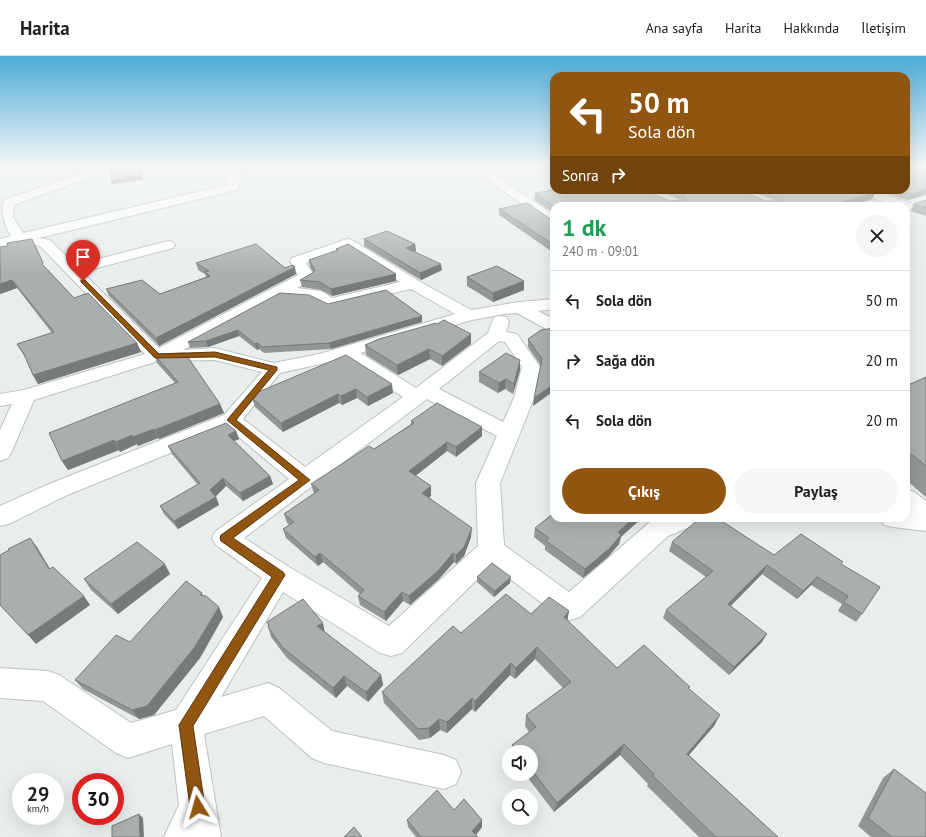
<!DOCTYPE html>
<html lang="tr">
<head>
<meta charset="utf-8">
<style>
  :root { --surface:#fff; --page:#f6f6f6; --text:#202124; --muted:#757577; --line:#e0e0e0; --accent:#8f5511 }
  body { margin:0; font-family:"PT Sans",sans-serif; background:var(--page); color:var(--text); height:100vh; display:flex; flex-direction:column; font-size:15px; white-space:nowrap }
  * { box-sizing:border-box; margin:0 }
  p { font-size:13px; color:var(--muted) }
  .icon { flex:none; width:22px; height:22px; fill:none; stroke:currentColor; stroke-width:2; stroke-linecap:round; stroke-linejoin:round }
  .map { position:relative; flex:1; overflow:hidden }
  .drawer { position:absolute; left:550px; top:146px; width:360px; height:320px; display:flex; flex-direction:column; background:var(--surface); border-radius:12px; box-shadow:0 4px 16px #0002 }
  .drawer>* { flex:none }
  .banner { position:absolute; left:550px; top:16px; width:360px; height:122px; border-radius:12px; box-shadow:0 4px 16px #0002; background:#8f5511; color:#fff; overflow:hidden }
  .controls { position:absolute; left:502px; top:689px; display:grid; gap:8px }
  .controls a { display:grid; place-items:center; width:36px; height:36px; border-radius:50%; background:var(--surface); box-shadow:0 4px 16px #0002; font-size:20px }
  .speed { position:absolute; left:12px; top:717px; display:flex; gap:8px; font-size:20px; font-weight:700; text-align:center }
  .speed>* { display:grid; place-content:center; width:52px; height:52px; border-radius:50%; background:var(--surface); box-shadow:0 4px 16px #0002; line-height:1 }
  .speed small { font-size:10px; font-weight:400 }
  .speed .limit { border:6px solid #d22; background:#fff; color:#111 }
  .pin { position:absolute; display:grid; place-items:center; width:34px; height:34px; color:#fff; margin:-41px -17px; border-radius:50% 50% 50% 0; rotate:-45deg; box-shadow:0 0 4px #0007 }
  .pin .icon { rotate:45deg }
  .me { position:absolute; width:44px; margin:-22px; rotate:352deg; stroke-linejoin:round; filter:drop-shadow(0 0 3px #0008) }
  .turn { display:flex; align-items:center; gap:14px; height:84px; padding:0 12px; font-size:18px }
  .turn .icon { width:52px; height:52px; stroke-width:2.5 }
  .turn b { display:block; font-size:28px; line-height:34px }
  .then { display:flex; align-items:center; height:38px; padding:0 12px; background:#0003; gap:8px; font-size:15px }
  .round { display:grid; place-items:center; flex:none; width:42px; height:42px; border-radius:21px; background:var(--page) }
  .summary { display:flex; align-items:center; justify-content:space-between; height:68px; padding:0 12px }
  h1 { font-size:24px; font-weight:700; line-height:30px; color:#1e9e55 }
  .button { display:flex; gap:8px; margin-top:auto; padding:8px 12px }
  .button a { flex:1; height:46px; border-radius:24px; background:var(--accent); color:#fff; font-size:16px; font-weight:700; line-height:46px; text-align:center }
  .button a+a { background:var(--page); color:var(--text) }
  ul { padding:0; list-style:none }
  li { display:flex; align-items:center; gap:12px; height:60px; padding:0 12px; border-top:1px solid var(--line) }
  li div { flex:1 }
  li b { display:block; font-size:15px }
  li em { font-style:normal }
  header { display:flex; align-items:center; gap:24px; box-sizing:border-box; height:56px; padding:0 20px; background:var(--surface); border-bottom:1px solid var(--line) }
  header strong { font-size:19px }
  nav { display:flex; gap:22px; margin-inline-start:auto; font-size:14px }
  .map>svg:first-child { display:block }
</style>
</head>
<body>
<header>
<strong>Harita</strong>
<nav><a>Ana sayfa</a><a>Harita</a><a>Hakkında</a><a>İletişim</a></nav>
</header>
<div class="map">
<svg width="926" height="781" viewBox="0 0 926 781">
  <rect width="100%" height="100%" fill="#e9edee"/>
  <g fill="none" stroke-linecap="round" stroke-linejoin="round">
    <g stroke="#bec1c2" stroke-width="2">
      <g id="street">
        <path d="M82,110H93L88,122L14,149L13,161L23,177L227,129L230,110H241L239,131L237,134L39,182L50,184L75,209L168,185L173,186L175,189L173,192L82,216L159,292L298,219L290,205L292,202L347,183L352,184L419,225L471,254L519,246L554,243V253L538,255L554,263V275L548,274L517,257L504,258L472,264L360,297L416,332L488,277L494,261L500,260L506,261L509,265L506,276L517,278L540,311L534,342L500,427L504,489L569,536L650,466L661,462H698L695,469L668,480L580,561L570,564L560,561L492,509L402,597L391,600L380,597L283,536L221,641L268,627L279,632L332,675L444,699L456,704L461,716L456,728L444,733L324,707L312,702L264,660L204,678L221,781H164L179,749L172,688L128,702L116,697L43,645L0,642V612L48,615L59,619L131,667L176,654L262,522L216,489L212,482L216,475L289,423L229,373L65,440L9,468L0,470V450L49,428L224,359L262,316L215,304L158,305L34,344L11,397L8,402L0,405V374L12,348L0,350V338L24,334L145,298L40,190L22,186L0,191V183L11,180C5,170 0,156 4,144L79,118ZM346,192L400,226L332,242L321,235L297,232L312,224L315,221L306,207ZM411,233L455,258L319,298L274,307L215,292L183,294L281,241L311,243L323,250L329,252ZM499,285L505,286L522,311L514,342L503,366L439,333ZM343,303L403,341L305,411L243,363L280,317ZM427,343L497,380L476,427L478,490L389,570L289,511L244,482L311,431L314,430L316,427Z"/>
        <polygon points="469,110 481,110 554,159 554,169 549,168"/>
        <polygon points="857,134 874,134 911,147 913,150 911,153 906,154 906,150 895,150 859,137"/>
        <polygon points="906,433 914,436 926,445 926,475 893,471 884,469 881,462 906,462"/>
      </g>
    </g>
    <use href="#street" fill="#fff" fill-rule="evenodd"/>
  </g>
  <g fill="#929696">
    <polygon points="542,110 554,110 554,117"/>
    <polygon points="926,110 908,144 878,134 906,134"/>
    <polygon points="658,134 739,134 765,145 776,145 750,134 867,134 875,137 872,143 848,150 554,150 554,157 534,144 535,137 669,145 680,144"/>
    <polygon points="926,144 926,160 911,155 914,148"/>
    <polygon points="499,153 554,163 554,197 499,159"/>
    <polygon points="364,183 415,188 416,195 414,195 442,214 421,224 364,190"/>
    <polygon points="0,191 45,211 74,242 137,287 141,296 38,328 33,319 26,303 17,288 52,277 17,232 0,238"/>
    <polygon points="336,193 396,218 396,225 332,240 321,234 302,231 300,224 311,218 313,216 310,211 309,204 336,195"/>
    <polygon points="196,207 285,212 296,218 159,290 109,240 106,233 160,238 206,221 205,218 198,214"/>
    <polygon points="467,221 524,225 524,234 493,246 467,230"/>
    <polygon points="328,248 422,266 331,293 264,297 259,293 257,294 239,280 208,291 190,292 188,286"/>
    <polygon points="554,272 533,350 541,310 528,291 528,283"/>
    <polygon points="471,288 442,310 430,303 398,319 366,299 365,289"/>
    <polygon points="154,298 220,348 224,357 159,383 158,382 138,390 137,388 120,396 119,394 68,414 62,405 175,327 157,307"/>
    <polygon points="346,299 393,337 368,350 357,342 342,349 339,347 283,376 255,351 252,342"/>
    <polygon points="520,314 513,338 505,333 498,337 479,326 479,316"/>
    <polygon points="926,321 926,441 906,424 906,330"/>
    <polygon points="411,365 482,371 482,380 456,401 447,395 415,420 431,430 431,440 429,441 471,481 464,500 456,508 454,506 438,524 410,549 403,545 386,565 360,549 358,540 360,538 323,506 318,510 286,482 283,473 289,469 287,467 284,458 314,438 311,428 374,393 411,368"/>
    <polygon points="236,375 239,383 234,385 270,420 273,428 243,445 226,430 216,440 219,449 178,473 164,458 160,450 198,429 172,398 168,390"/>
    <polygon points="554,383 554,396 550,393 551,385"/>
    <polygon points="535,472 621,481 619,488 608,501 583,522 545,494 545,490 534,481"/>
    <polygon points="672,486 774,499 842,509 862,558 856,566 838,555 842,548 811,529 797,543 762,518 731,550 762,586 729,619 663,562 666,554 706,521 669,495"/>
    <polygon points="170,518 118,558 91,534 84,523"/>
    <polygon points="477,521 510,527 494,541 477,526"/>
    <polygon points="202,537 203,540 223,561 200,602 154,659 139,663 83,633 75,624"/>
    <polygon points="569,555 567,564 617,612 689,633 714,670 689,699 778,781 699,781 647,730 648,728 620,699 554,756 525,718 531,718 531,696 511,696 512,689 529,676 525,670 526,659 563,632 535,603 515,623 510,619 475,656 472,653 447,677 440,674 430,682 419,684 384,647 382,636 461,577 531,558"/>
    <polygon points="267,566 325,577 381,619 383,629 368,646 347,630 336,642 287,602 271,581"/>
    <polygon points="894,713 926,781 871,781 858,770 883,722"/>
    <polygon points="454,754 482,771 476,779 478,781 416,781 408,771 407,764"/>
  </g>
  <g fill="#777a7a">
    <polygon points="141,110 142,110 143,124 112,128 111,124"/>
    <polygon points="926,133 926,139 908,144 911,138"/>
    <polygon points="875,137 872,143 848,150 827,150"/>
    <polygon points="415,188 416,195 406,198 406,192"/>
    <polygon points="441,208 442,214 421,224 420,217"/>
    <polygon points="295,211 296,218 159,290 156,282"/>
    <polygon points="396,218 396,225 332,240 331,233"/>
    <polygon points="12,224 17,232 0,238 0,228"/>
    <polygon points="524,225 524,234 493,246 493,237"/>
    <polygon points="422,260 422,266 331,293 329,287"/>
    <polygon points="238,274 239,280 208,291 206,285"/>
    <polygon points="471,278 471,288 442,310 442,300"/>
    <polygon points="137,287 141,296 38,328 33,319"/>
    <polygon points="258,287 259,293 257,294 255,288"/>
    <polygon points="429,293 430,303 398,319 397,309"/>
    <polygon points="520,304 520,314 513,338 514,328"/>
    <polygon points="506,323 505,333 498,337 499,327"/>
    <polygon points="392,328 393,337 368,350 367,341"/>
    <polygon points="554,328 554,335 533,350 534,342"/>
    <polygon points="356,333 357,342 342,349 341,340"/>
    <polygon points="338,338 339,347 283,376 281,367"/>
    <polygon points="220,348 224,357 159,383 155,374"/>
    <polygon points="482,371 482,380 456,401 456,391"/>
    <polygon points="154,373 158,382 138,390 133,381"/>
    <polygon points="236,375 239,383 230,387 228,379"/>
    <polygon points="132,379 137,388 120,396 116,386"/>
    <polygon points="114,384 119,394 68,414 62,405"/>
    <polygon points="447,386 447,395 409,425 409,415"/>
    <polygon points="270,420 273,428 243,445 240,437"/>
    <polygon points="223,422 226,430 214,442 210,434"/>
    <polygon points="431,430 431,440 423,446 422,437"/>
    <polygon points="216,441 219,449 178,473 174,465"/>
    <polygon points="634,462 642,462 621,481 619,488 608,501 583,522 585,513 618,476"/>
    <polygon points="472,472 471,481 464,500 456,508 456,499"/>
    <polygon points="30,482 37,491 56,523 49,513"/>
    <polygon points="320,497 323,506 318,510 315,501"/>
    <polygon points="453,497 454,506 438,524 410,549 409,540"/>
    <polygon points="165,508 170,518 118,558 111,548"/>
    <polygon points="767,509 762,518 724,556 728,548"/>
    <polygon points="511,521 510,527 494,541 495,535"/>
    <polygon points="817,521 811,529 797,543 803,535"/>
    <polygon points="402,536 403,545 386,565 384,556"/>
    <polygon points="84,540 90,549 36,588 28,579"/>
    <polygon points="219,551 223,561 200,602 154,659 139,663 132,654"/>
    <polygon points="569,555 567,566 564,561"/>
    <polygon points="323,567 325,577 317,570"/>
    <polygon points="767,578 762,586 729,619 734,611"/>
    <polygon points="537,591 535,603 515,623 516,612"/>
    <polygon points="511,607 510,619 475,656 475,645"/>
    <polygon points="381,619 383,629 368,646 366,636"/>
    <polygon points="344,620 347,630 336,642 333,632"/>
    <polygon points="472,642 472,653 447,677 447,666"/>
    <polygon points="720,659 714,670 681,708 687,698"/>
    <polygon points="439,663 440,674 430,682 429,672"/>
    <polygon points="624,688 620,699 554,756 557,747"/>
    <polygon points="139,758 143,762 144,781 140,781"/>
    <polygon points="482,764 482,771 474,781 472,775"/>
  </g>
  <g fill="#aaaeaf" stroke="#777a7a">
    <polygon points="112,110 141,110 142,120 111,124"/>
    <polygon points="906,110 926,110 926,133 911,138 900,134 906,134"/>
    <polygon points="554,134 645,134 669,145 687,144 684,139 673,134 739,134 765,145 782,145 784,143 781,139 768,134 867,134 875,137 827,150 554,150 535,137"/>
    <polygon points="926,144 926,152 914,148"/>
    <polygon points="527,147 549,162 554,163 554,189 499,153"/>
    <polygon points="387,175 415,188 406,192 441,208 420,217 364,183"/>
    <polygon points="32,183 43,207 42,208 74,242 88,237 137,287 33,319 24,298 17,288 54,276 12,224 0,228 0,191 8,190 7,187"/>
    <polygon points="256,188 285,212 293,209 295,211 156,282 106,233 142,224 160,238 210,220 205,216 209,215 196,207"/>
    <polygon points="348,188 396,218 331,233 320,226 300,224 311,218 315,214 309,204 338,194 336,193"/>
    <polygon points="497,210 524,225 493,237 467,221"/>
    <polygon points="386,234 422,260 329,287 262,291 258,287 255,288 238,274 206,285 188,286 280,237 309,239 328,248"/>
    <polygon points="444,264 471,278 442,300 429,293 397,309 365,289 379,283 436,267 437,268"/>
    <polygon points="554,272 554,328 534,342 542,303 528,283 541,274"/>
    <polygon points="185,297 220,348 155,374 154,373 133,381 132,379 116,386 114,384 62,405 49,377 178,326 154,298"/>
    <polygon points="506,297 520,304 514,328 506,323 499,327 479,316"/>
    <polygon points="346,299 392,328 367,341 356,333 341,340 338,338 281,367 252,342 256,337"/>
    <polygon points="926,321 926,410 906,394 906,330"/>
    <polygon points="437,347 482,371 456,391 447,386 409,415 431,430 422,437 472,472 464,491 456,499 453,497 438,515 409,540 402,536 384,556 358,540 364,534 320,497 315,501 283,473 294,466 284,458 319,434 311,428 369,390 374,393 414,367 411,365"/>
    <polygon points="226,367 236,375 228,379 270,420 240,437 223,422 210,434 216,441 174,465 160,450 200,427 168,390"/>
    <polygon points="554,383 554,387 551,385"/>
    <polygon points="554,457 554,462 634,462 618,476 621,479 610,492 585,513 546,485 549,482 535,472"/>
    <polygon points="700,462 717,462 774,499 801,478 843,506 841,508 880,531 862,558 844,546 848,540 817,521 803,535 767,509 728,548 767,578 734,611 666,554 713,515 672,486"/>
    <polygon points="30,482 49,513 53,511 84,540 28,579 0,549 0,499 9,494 8,493"/>
    <polygon points="137,486 165,508 111,548 84,523"/>
    <polygon points="492,507 511,521 495,535 477,521"/>
    <polygon points="186,525 202,537 200,539 206,540 219,551 194,592 147,650 132,654 75,624 116,579 130,586"/>
    <polygon points="506,538 531,558 549,541 565,552 569,555 564,561 617,612 644,589 690,631 688,632 720,659 687,698 778,781 716,781 653,720 654,718 624,688 557,747 531,713 531,696 518,696 512,689 536,671 526,659 571,626 537,591 516,612 511,607 475,645 472,642 447,666 439,663 429,672 418,673 382,636 453,570 461,577"/>
    <polygon points="303,543 323,567 317,570 381,619 366,636 344,620 333,632 283,592 268,571 269,569 267,566"/>
    <polygon points="894,713 926,737 926,781 892,781 868,762"/>
    <polygon points="437,734 454,754 464,743 482,764 472,775 478,781 421,781 407,764"/>
    <polygon points="139,758 140,781 112,781 112,770"/>
    <polygon points="354,771 362,781 344,781"/>
  </g>
  <linearGradient id="sky" x2="0" y2="1"><stop stop-color="#4dacd5"/><stop offset="0.5" stop-color="#f5f7f7"/><stop offset="1" stop-color="#f5f7f7" stop-opacity="0"/></linearGradient>
  <rect width="926" height="219" fill="url(#sky)"/>
  <polygon fill="#8f5511" stroke="#5d370b" points="81,224 85,224 159,298 215,296 277,311 277,314 236,364 310,424 233,482 283,516 285,519 193,670 205,751 203,756 198,759 193,756 190,751 179,669 272,521 221,485 220,482 221,479 299,424 227,364 269,314 215,301 155,302 81,226"/>
</svg>
<div class="controls">
<a><svg class="icon" aria-label="sound" viewBox="0 0 24 24"><path d="M4 9h4l5-4v14l-5-4H4zM17 9q2 3 0 6"/></svg></a>
<a><svg class="icon" aria-label="search" viewBox="0 0 24 24"><circle cx="10" cy="10" r="6"/><path d="M15 15l6 6"/></svg></a>
</div>
<div class="speed"><div>29<small>km/h</small></div><div class="limit">30</div></div>
<div class="pin" style="left:83px;top:225px;background:#d93025"><svg class="icon" aria-label="arrive" viewBox="0 0 24 24"><path d="M6 21V4h12l-3 4 3 4H6"/></svg></div>
<svg class="me" style="left:198px;top:751px" viewBox="-20 -20 40 40"><path d="M0-17L14 15 0 8-14 15z" fill="#8f5511" stroke="#fff" stroke-width="4"/></svg>
<div class="banner">
<div class="turn"><svg class="icon" aria-label="left" viewBox="0 0 24 24"><path d="M17 20v-9H6M10 6l-5 5 5 5"/></svg><div><b>50 m</b>Sola dön</div></div>
<div class="then">Sonra<svg class="icon" aria-label="right" viewBox="0 0 24 24"><path d="M7 20v-9h11M14 6l5 5-5 5"/></svg></div>
</div>
<section class="drawer">
<div class="summary"><div><h1>1 dk</h1><p>240 m · 09:01</p></div><a class="round"><svg class="icon" aria-label="close" viewBox="0 0 24 24"><path d="M6 6l12 12M18 6L6 18"/></svg></a></div>
<ul>
<li><svg class="icon" aria-label="left" viewBox="0 0 24 24"><path d="M17 20v-9H6M10 6l-5 5 5 5"/></svg><div><b>Sola dön</b></div><em>50 m</em></li>
<li><svg class="icon" aria-label="right" viewBox="0 0 24 24"><path d="M7 20v-9h11M14 6l5 5-5 5"/></svg><div><b>Sağa dön</b></div><em>20 m</em></li>
<li><svg class="icon" aria-label="left" viewBox="0 0 24 24"><path d="M17 20v-9H6M10 6l-5 5 5 5"/></svg><div><b>Sola dön</b></div><em>20 m</em></li>
</ul>
<div class="button"><a>Çıkış</a><a>Paylaş</a></div>
</section>
</div>
</body>
</html>
